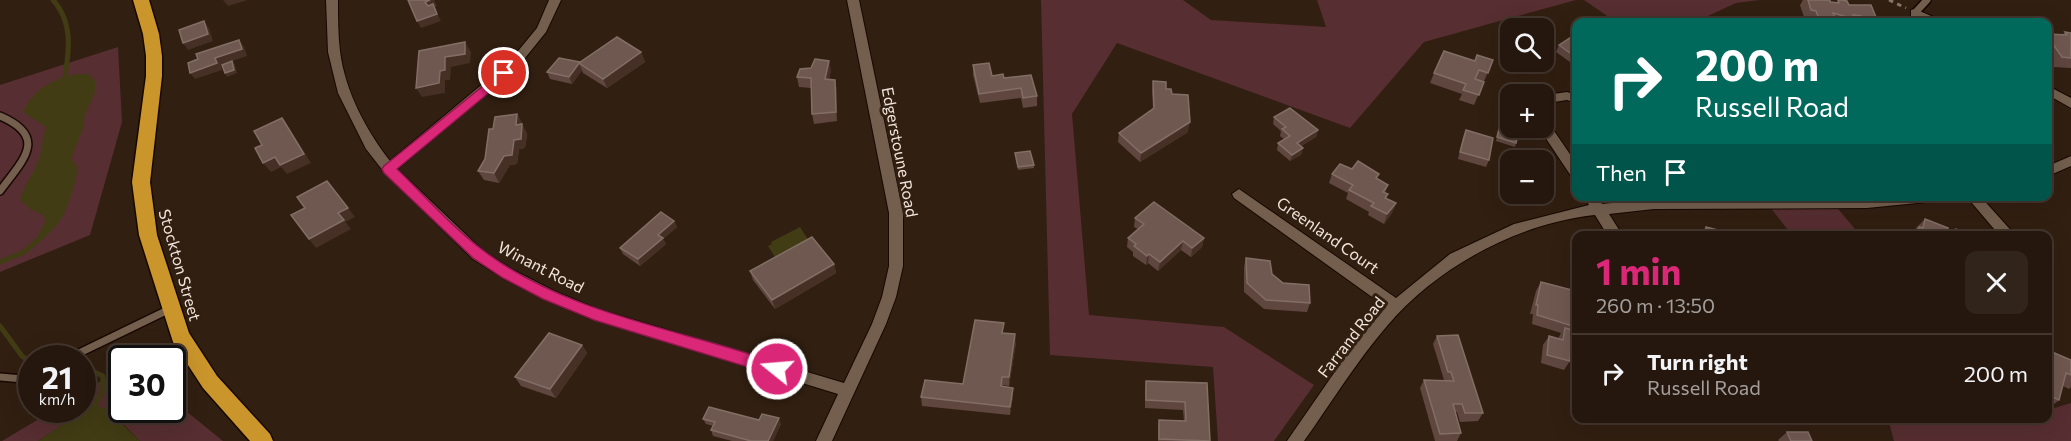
<!DOCTYPE html>
<html lang="en">
<head>
<meta charset="utf-8">
<style>
  :root { --surface:#25170d; --page:#31241b; --text:#f1f3f6; --muted:#a39f9d; --line:#42362e; --accent:#db2777 }
  body { margin:0; font-family:Commissioner,sans-serif; background:var(--page); color:var(--text); height:100vh; display:flex; flex-direction:column; font-size:22px; white-space:nowrap }
  * { box-sizing:border-box; margin:0 }
  p { font-size:20px; color:var(--muted) }
  .icon { flex:none; width:33px; height:33px; fill:none; stroke:currentColor; stroke-width:2; stroke-linecap:round; stroke-linejoin:round }
  .map { position:relative; flex:1; overflow:hidden }
  .panel { position:absolute; left:1572px; top:231px; width:480px; height:192px; display:flex; flex-direction:column; background:var(--surface); border-radius:12px; box-shadow:0 6px 24px #0002,0 0 0 2px var(--line) }
  .panel>* { flex:none }
  .top-card { position:absolute; left:1572px; top:18px; width:480px; height:183px; border-radius:12px; box-shadow:0 6px 24px #0002,0 0 0 2px var(--line); background:#00695c; color:#fff; overflow:hidden }
  .buttons { position:absolute; left:1500px; top:18px; display:grid; gap:12px }
  .buttons a { display:grid; place-items:center; width:54px; height:54px; border-radius:12px; background:var(--surface); box-shadow:0 6px 24px #0002,0 0 0 2px var(--line); font-size:30px }
  .speed { position:absolute; left:18px; top:345px; display:flex; gap:12px; font-size:30px; font-weight:700; text-align:center }
  .speed>* { display:grid; place-content:center; width:78px; height:78px; border-radius:50%; background:var(--surface); box-shadow:0 6px 24px #0002,0 0 0 2px var(--line); line-height:1 }
  .speed small { font-size:15px; font-weight:400 }
  .speed .limit { border:3px solid #111; border-radius:9px; background:#fff; color:#111 }
  .pin { position:absolute; display:grid; place-items:center; width:51px; height:51px; color:#fff; margin:-26px; border:3px solid #fff; border-radius:50%; box-shadow:0 2px 6px #0007 }
  .me { position:absolute; width:66px; margin:-33px; rotate:287deg; stroke-linejoin:round; filter:drop-shadow(0 0 4px #0008) }
  .turn { display:flex; align-items:center; gap:21px; height:126px; padding:0 24px; font-size:27px }
  .turn .icon { width:78px; height:78px; stroke-width:2.5 }
  .turn b { display:block; font-size:42px; line-height:51px }
  .then { display:flex; align-items:center; height:57px; padding:0 24px; background:#0003; gap:12px; font-size:22px }
  .round { display:grid; place-items:center; flex:none; width:63px; height:63px; border-radius:12px; background:var(--page) }
  .overview { display:flex; align-items:center; justify-content:space-between; height:102px; padding:0 24px }
  h1 { font-size:36px; font-weight:700; line-height:45px; color:var(--accent) }
  ul { padding:0; list-style:none }
  li { display:flex; align-items:center; gap:18px; height:78px; padding:0 24px; border-top:2px solid var(--line) }
  li div { flex:1 }
  li b { display:block; font-size:22px }
  li em { font-style:normal }
  .map>svg:first-child { display:block }
</style>
</head>
<body>
<div class="map">
<svg width="2071" height="441" viewBox="0 0 2071 441">
  <rect width="100%" height="100%" fill="#311f11"/>
  <g fill="#572e31">
    <polygon points="1041,0 1183,0 1211,20 1326,27 1317,0 1576,0 1424,42 1350,128 1117,43 1072,114 1089,315 1224,327 1314,385 1274,441 1218,441 1213,367 1050,355"/>
    <polygon points="1584,0 1759,0 1736,3 1695,22 1616,22"/>
    <polygon points="118,47 122,122 90,235 0,272 0,85"/>
    <polygon points="1762,197 1828,197 1860,235 1792,235"/>
    <polygon points="121,369 122,410 172,410 173,394 181,407 223,441 140,441 114,415 92,405 38,441 2,441 54,410 82,410 83,392"/>
    <polygon points="2071,403 2071,441 1894,441 1888,419 2048,418 2048,410"/>
  </g>
  <g fill="#423c14">
    <path d="M76,74H89L95,81V93L85,114L83,128L71,159L78,168C73,192 63,235 36,239L46,221L43,215L30,209L20,200C24,184 36,171 40,156C42,146 43,137 46,127L23,112C34,88 52,80 76,74Z"/>
    <polygon points="800,227 809,241 775,257 768,246 772,244 771,242"/>
    <polygon points="92,405 105,408 140,441 38,441"/>
  </g>
  <g fill="none" stroke-linecap="round" stroke-linejoin="round">
    <g stroke="#423c14" stroke-width="5">
      <path d="M53,0C74,23 69,54 64,82"/>
      <polyline points="0,262 24,252 44,235"/>
      <polyline points="0,326 22,356 32,363"/>
      <polyline points="82,373 92,371 103,376 102,392 93,410"/>
    </g>
    <g stroke="#180800" stroke-width="10">
      <g id="lane">
        <polyline points="1915,13 1927,0"/>
        <path d="M0,116C49,137 23,160 0,191"/>
        <polyline points="69,358 170,309"/>
        <polyline points="0,377 23,379 32,375"/>
      </g>
    </g>
    <g stroke="#180800" stroke-width="2">
      <g id="street">
        <path d="M326,0H338C338,17 338,35 340,51C345,91 366,130 390,161L509,62L537,28L549,0H561L546,32L517,68L397,169L483,251L513,270L554,291L597,309L844,383L872,324L882,297L889,266V213L847,0H859L903,213V266L896,297L886,324L832,441H816L838,394L589,318L544,299L503,278L473,259L384,172L366,149L338,93L328,52Z"/>
        <polygon points="1915,9 1938,19 1940,22 1925,22 1911,16 1911,10"/>
        <polygon points="2048,86 2071,98 2071,108 2048,95"/>
        <polygon points="1567,92 1576,95 1576,103 1567,100 1554,102 1548,109 1544,110 1544,98 1546,95"/>
        <polygon points="1544,120 1548,122 1576,163 1576,178 1571,176 1539,128 1544,128"/>
        <polygon points="2071,156 2071,166 2048,176 2048,166"/>
        <path d="M1239,189L1396,298L1450,254L1514,224L1589,205L1584,196H1597L1602,204L1654,199L1943,196L1937,201L1867,208L1654,209L1609,214L1623,236H1608L1595,215C1518,223 1437,267 1387,326C1356,362 1331,403 1304,441H1287L1350,350L1386,307L1234,198L1232,194Z"/>
        <polygon points="1966,196 1980,196 2016,236 2000,236"/>
      </g>
    </g>
    <g stroke="#180800" stroke-width="3">
      <polygon id="highway" points="133,0 149,0 159,34 162,56 162,76 150,182 157,235 189,333 217,376 270,434 273,441 250,441 203,388 173,342 139,235 132,182 146,76 146,56 143,34"/>
    </g>
    <polyline stroke="#86776b" stroke-width="3" stroke-dasharray="4.5 4.5" stroke-linecap="butt" points="1889,0 1906,8"/>
    <use href="#lane" stroke="#745f4e" stroke-width="7"/>
    <use href="#street" fill="#745f4e" fill-rule="evenodd"/>
    <use href="#highway" fill="#ca952b" fill-rule="evenodd"/>
  </g>
  <g fill="#5f4740">
    <polygon points="1803,0 1830,0 1830,2 1836,3 1838,0 1842,0 1878,22 1810,22 1809,20 1805,20 1800,5"/>
    <polygon points="2065,32 2071,33 2071,68 2053,67 2048,59 2048,34 2062,35"/>
    <polygon points="1576,34 1576,57 1570,62 1556,52 1559,45"/>
    <polygon points="641,52 645,62 607,88 583,73 582,70 572,84 550,79 547,72 580,62"/>
    <polygon points="1493,60 1474,105 1459,100 1462,94 1430,83 1434,73 1475,61"/>
    <polygon points="973,65 992,76 1004,78 1037,96 1037,106 1023,108 1021,98 980,103 973,75"/>
    <polygon points="831,70 829,79 837,89 837,121 814,124 812,114 811,88 799,87 797,77"/>
    <polygon points="1153,81 1166,89 1172,94 1188,132 1140,162 1118,142 1119,133 1153,109 1152,91"/>
    <polygon points="517,114 527,134 525,148 519,149 517,164 510,165 499,183 484,180 478,171 485,159 493,129"/>
    <polygon points="1274,117 1318,130 1316,137 1301,146 1303,148 1301,155 1290,161 1277,150 1278,143 1284,139 1280,136 1281,131 1273,124"/>
    <polygon points="1500,125 1516,143 1515,147 1496,141"/>
    <polygon points="1466,130 1489,160 1486,167 1458,159 1463,137"/>
    <polygon points="1015,153 1034,165 1034,168 1018,170"/>
    <polygon points="1352,169 1377,179 1388,185 1385,193 1388,194 1386,199 1396,203 1392,213 1384,224 1368,215 1369,212 1346,199 1348,193 1329,183 1332,174"/>
    <polygon points="1135,218 1204,238 1202,247 1191,257 1181,250 1158,271 1148,263 1146,265 1133,256 1133,252 1127,247 1128,238 1138,229 1134,227"/>
    <polygon points="1925,219 1951,234 1956,229 1973,236 1911,236 1915,231 1916,228"/>
    <polygon points="674,221 677,227 663,239 666,244 640,266 623,254 620,248"/>
    <polygon points="1706,227 1726,236 1704,236 1703,230"/>
    <polygon points="1246,258 1272,274 1310,303 1307,312 1264,309 1244,292 1244,267"/>
    <polygon points="834,264 836,273 775,309 753,280 750,271"/>
    <polygon points="1541,282 1575,291 1576,289 1576,348 1571,346 1570,361 1564,370 1541,363 1543,345 1549,336 1558,339 1561,333 1532,324 1533,314 1530,314 1536,291"/>
    <polygon points="1004,333 1016,343 1009,386 1003,385 1002,387 1013,388 1013,396 1010,415 922,406 921,397 963,384"/>
    <polygon points="1437,336 1483,413 1478,421 1460,422 1457,412 1455,412 1461,433 1457,441 1435,441 1420,388 1424,380 1446,381 1444,380 1433,344"/>
    <polygon points="582,345 587,353 556,398 521,386 515,377"/>
    <polygon points="2052,352 2071,360 2071,387 2069,389 2063,386 2059,400 2048,409 2048,355"/>
    <polygon points="1146,381 1207,383 1210,441 1158,441 1158,428 1159,420 1184,421 1183,410 1145,408 1145,389"/>
    <polygon points="703,419 759,420 781,424 773,441 732,441 713,436 711,430 713,426 706,424"/>
    <polygon points="1787,432 1812,441 1779,441 1778,440"/>
  </g>
  <g fill="#463026">
    <polygon points="223,0 248,0 228,6"/>
    <polygon points="430,0 434,0 437,6 434,7 441,21 421,28 417,21 429,8 425,2"/>
    <polygon points="204,21 209,28 213,41 188,50 183,43"/>
    <polygon points="239,40 244,47 247,56 221,65 222,70 195,79 190,73 215,58"/>
    <polygon points="465,42 471,52 470,63 451,67 450,80 445,80 445,93 422,97 416,88 440,71 445,57"/>
    <polygon points="641,52 645,62 607,88 603,79"/>
    <polygon points="1576,53 1576,57 1570,62 1573,55"/>
    <polygon points="232,61 235,65 237,73 227,77 225,73"/>
    <polygon points="829,61 831,70 827,88 825,79"/>
    <polygon points="579,63 582,70 572,84 569,77"/>
    <polygon points="835,80 837,89 837,121 836,112"/>
    <polygon points="517,114 522,123 520,135 516,125"/>
    <polygon points="282,118 289,128 311,163 287,174 281,167 271,172 263,163"/>
    <polygon points="1190,122 1188,132 1140,162 1141,153"/>
    <polygon points="522,124 527,134 525,148 519,149 517,164 510,165 499,183 494,173 514,140"/>
    <polygon points="1318,130 1316,137 1295,149 1297,143"/>
    <polygon points="1303,148 1301,155 1290,161 1292,155"/>
    <polygon points="1396,203 1392,213 1384,224 1387,214"/>
    <polygon points="348,208 355,217 345,222 338,213"/>
    <polygon points="344,220 351,229 316,248 309,239"/>
    <polygon points="674,221 677,227 663,239 666,244 640,266 638,259 658,235"/>
    <polygon points="1204,238 1202,247 1191,257 1192,248"/>
    <polygon points="1183,241 1181,250 1158,271 1160,262"/>
    <polygon points="1149,254 1148,263 1146,265 1147,256"/>
    <polygon points="834,264 836,273 775,309 772,300"/>
    <polygon points="1015,334 1016,343 1009,386 1009,377"/>
    <polygon points="582,345 587,353 556,398 550,389"/>
    <polygon points="1013,388 1013,396 1010,415 1010,407"/>
    <polygon points="779,418 781,424 773,441 768,441"/>
  </g>
  <g fill="#6f5850" stroke="#836e66" stroke-width="1.5">
    <polygon points="408,0 430,0 425,2 428,6 433,4 437,14 417,21"/>
    <polygon points="1808,0 1830,0 1830,2 1839,3 1838,0 1842,0 1847,1 1849,5 1871,5 1878,22 1863,22 1861,16 1853,15 1854,19 1833,13 1837,22 1820,22 1816,11 1811,10"/>
    <polygon points="204,21 208,34 183,43 179,30"/>
    <polygon points="2065,32 2071,33 2071,58 2062,57 2048,37 2048,34 2067,35"/>
    <polygon points="1576,34 1576,53 1573,55 1559,45"/>
    <polygon points="617,37 641,52 603,79 579,63"/>
    <polygon points="239,40 242,49 215,58 217,63 190,73 188,63 198,59 196,54"/>
    <polygon points="465,42 465,54 445,57 445,70 440,71 439,83 416,88 419,51"/>
    <polygon points="1444,51 1475,61 1477,55 1493,60 1488,73 1479,70 1475,79 1484,82 1479,95 1463,90 1466,84 1434,73"/>
    <polygon points="559,58 580,62 569,77 547,72"/>
    <polygon points="815,59 829,61 825,79 835,80 836,112 812,114 811,78 797,77 800,69 811,68"/>
    <polygon points="232,61 234,70 225,73 222,65"/>
    <polygon points="989,63 992,76 1003,74 1004,78 1031,75 1037,96 1023,98 1021,88 979,94 973,65"/>
    <polygon points="1153,81 1166,82 1166,89 1171,89 1172,94 1188,95 1190,122 1141,153 1119,133 1154,108"/>
    <polygon points="1290,108 1318,130 1297,143 1303,148 1292,155 1278,143 1290,136 1282,129 1286,127 1274,117"/>
    <polygon points="517,114 516,125 522,124 521,139 514,140 512,155 504,156 494,173 478,171 485,159 489,129 493,129 495,117"/>
    <polygon points="282,118 304,154 280,165 275,157 263,163 255,148 262,145 254,131"/>
    <polygon points="1500,125 1519,131 1516,143 1497,137"/>
    <polygon points="1466,130 1493,138 1489,160 1460,152"/>
    <polygon points="1030,151 1034,165 1018,167 1015,153"/>
    <polygon points="1358,161 1379,174 1376,178 1388,185 1383,192 1388,194 1385,198 1396,203 1387,214 1371,206 1374,203 1349,190 1353,185 1332,174 1340,164 1352,169"/>
    <polygon points="327,181 348,208 338,213 344,220 309,239 291,215 305,208 297,197"/>
    <polygon points="1154,202 1204,238 1192,248 1183,241 1160,262 1149,254 1147,256 1134,246 1136,244 1128,238 1144,224 1135,218"/>
    <polygon points="661,212 674,221 658,235 663,238 638,259 620,248"/>
    <polygon points="1925,219 1948,228 1947,232 1955,235 1956,229 1973,236 1917,236 1919,227 1923,228"/>
    <polygon points="1706,227 1726,232 1726,236 1706,236"/>
    <polygon points="812,237 834,264 772,300 750,271"/>
    <polygon points="1246,258 1270,261 1272,274 1283,283 1309,285 1310,303 1266,300 1247,283"/>
    <polygon points="1541,282 1576,291 1576,327 1537,315 1538,305 1536,305"/>
    <polygon points="975,320 1004,323 1002,333 1015,334 1009,377 1002,377 1001,386 1013,388 1010,407 921,397 925,380 963,384"/>
    <polygon points="1565,328 1576,331 1576,329 1576,337 1572,336 1570,361 1547,355 1549,336 1563,340"/>
    <polygon points="549,333 582,345 550,389 515,377"/>
    <polygon points="1458,335 1483,413 1465,413 1462,404 1453,404 1461,433 1440,434 1424,380 1454,381 1451,372 1448,372 1437,336"/>
    <polygon points="2052,352 2071,360 2071,375 2066,373 2059,400 2048,395 2048,356 2051,358"/>
    <polygon points="1146,381 1207,383 1210,441 1159,439 1159,420 1186,421 1185,402 1146,400"/>
    <polygon points="709,407 759,420 762,414 779,418 768,441 751,441 711,430 715,422 703,419"/>
    <polygon points="1787,432 1808,432 1812,441 1791,441"/>
  </g>
  <path fill="#db2777" stroke="#8e194d" stroke-width="1.5" d="M504,69L509,70V76L397,169C425,196 453,228 484,251C570,316 684,329 783,365L785,369L783,374L777,376L594,320L543,299L503,278L473,258L384,173L382,169L384,166Z"/>
  <g text-anchor="middle" stroke-width="6" stroke-linejoin="round" paint-order="stroke">
    <g font-size="16" fill="#f1e4db" stroke="#311f11">
      <text transform="translate(900 152) rotate(79)" y="6">Edgerstoune Road</text>
      <text transform="translate(1328 235) rotate(35)" y="6">Greenland Court</text>
      <text transform="translate(180 265) rotate(74)" y="6">Stockton Street</text>
      <text transform="translate(541 267) rotate(27)" y="6">Winant Road</text>
      <text transform="translate(1351 337) rotate(-52)" y="6">Farrand Road</text>
    </g>
  </g>
</svg>
<div class="buttons">
<a><svg class="icon" aria-label="search" viewBox="0 0 24 24"><circle cx="10" cy="10" r="6"/><path d="M15 15l6 6"/></svg></a>
<a>+</a>
<a>−</a>
</div>
<div class="speed"><div>21<small>km/h</small></div><div class="limit">30</div></div>
<div class="pin" style="left:504px;top:73px;background:#d93025"><svg class="icon" aria-label="arrive" viewBox="0 0 24 24"><path d="M6 21V4h12l-3 4 3 4H6"/></svg></div>
<svg class="me" style="left:777px;top:369px" viewBox="-20 -20 40 40"><circle r="17" fill="#db2777" stroke="#fff" stroke-width="3"/><path d="M0-11L8 9 0 5-8 9z" fill="#fff"/></svg>
<div class="top-card">
<div class="turn"><svg class="icon" aria-label="right" viewBox="0 0 24 24"><path d="M7 20v-9h11M14 6l5 5-5 5"/></svg><div><b>200 m</b>Russell Road</div></div>
<div class="then">Then<svg class="icon" aria-label="arrive" viewBox="0 0 24 24"><path d="M6 21V4h12l-3 4 3 4H6"/></svg></div>
</div>
<section class="panel">
<div class="overview"><div><h1>1 min</h1><p>260 m · 13:50</p></div><a class="round"><svg class="icon" aria-label="close" viewBox="0 0 24 24"><path d="M6 6l12 12M18 6L6 18"/></svg></a></div>
<ul>
<li><svg class="icon" aria-label="right" viewBox="0 0 24 24"><path d="M7 20v-9h11M14 6l5 5-5 5"/></svg><div><b>Turn right</b><p>Russell Road</p></div><em>200 m</em></li>
</ul>
</section>
</div>
</body>
</html>
